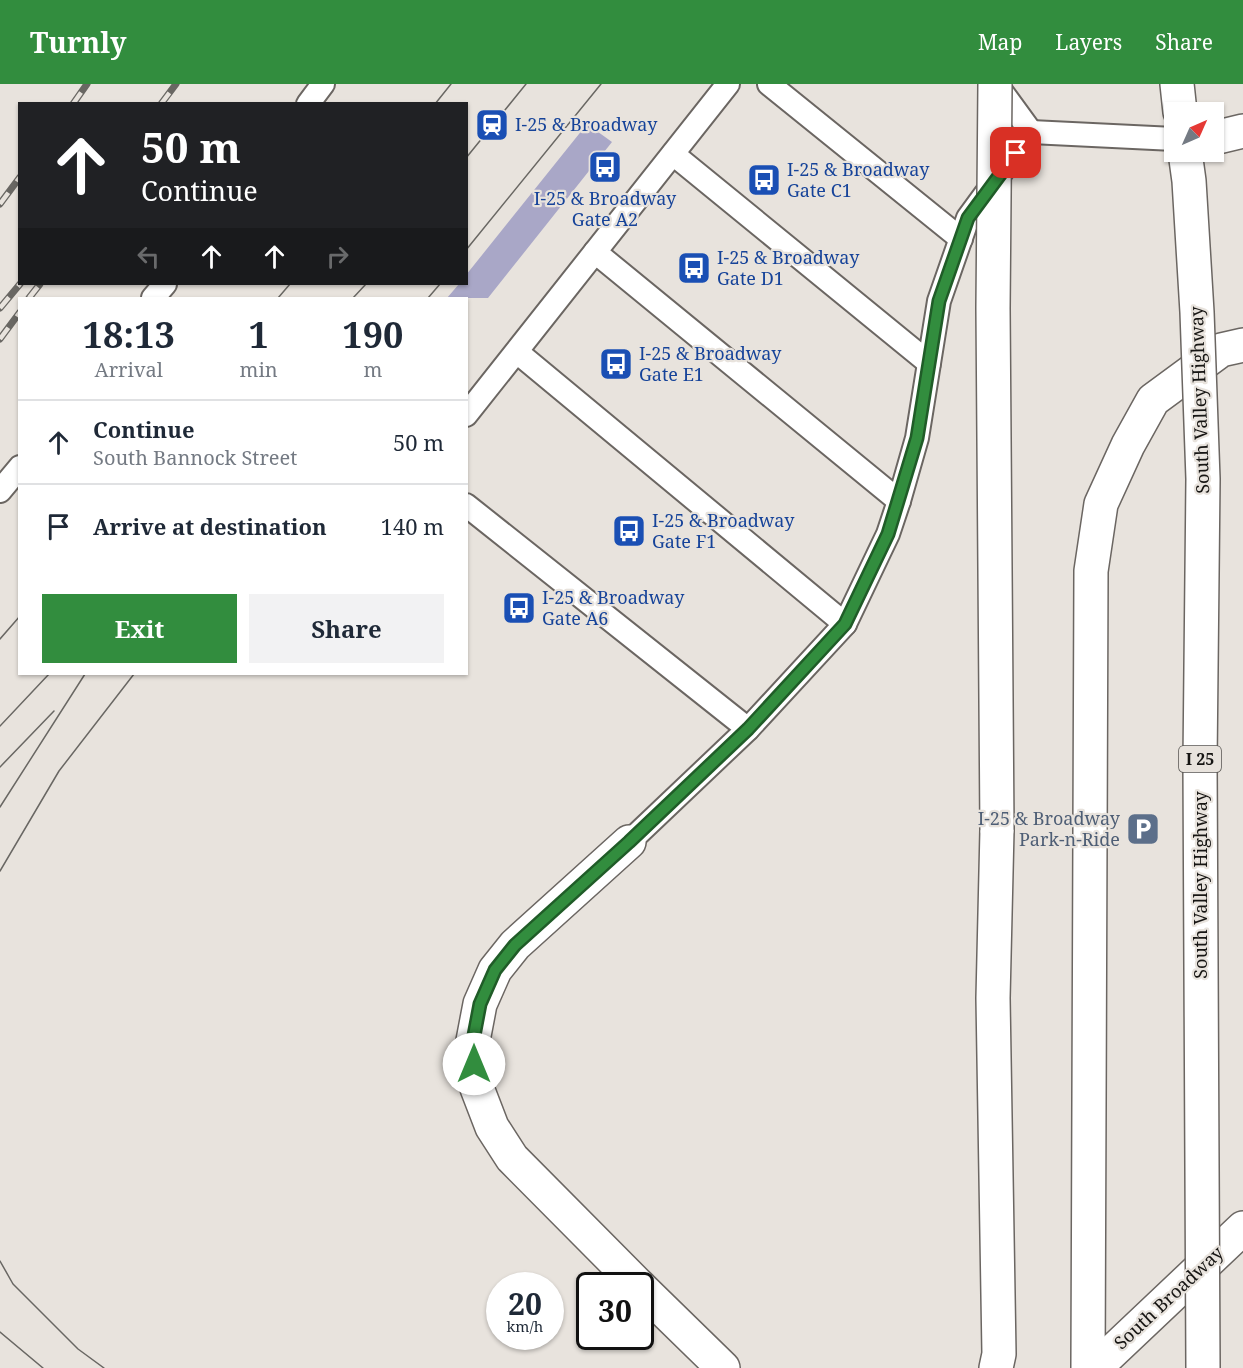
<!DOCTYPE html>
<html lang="en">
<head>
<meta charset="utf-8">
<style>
  :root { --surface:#fff; --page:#f2f2f3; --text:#1f2937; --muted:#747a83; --line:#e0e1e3; --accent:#328d3e }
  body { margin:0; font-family:"Noto Serif",serif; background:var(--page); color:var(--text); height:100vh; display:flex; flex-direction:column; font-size:22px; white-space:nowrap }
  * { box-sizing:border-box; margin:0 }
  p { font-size:20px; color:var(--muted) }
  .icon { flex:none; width:33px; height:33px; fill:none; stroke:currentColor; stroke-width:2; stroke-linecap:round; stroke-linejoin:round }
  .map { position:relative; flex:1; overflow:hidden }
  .drawer { position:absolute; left:18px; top:213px; width:450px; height:378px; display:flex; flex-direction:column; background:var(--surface); border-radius:0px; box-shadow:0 2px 4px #0004 }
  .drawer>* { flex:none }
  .banner { position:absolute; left:18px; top:18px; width:450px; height:183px; border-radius:0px; box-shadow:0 2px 4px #0004; background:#202124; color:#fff; overflow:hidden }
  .needle { width:39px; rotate:45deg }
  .tools { position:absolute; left:1164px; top:18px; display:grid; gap:12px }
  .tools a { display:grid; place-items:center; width:60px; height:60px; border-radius:0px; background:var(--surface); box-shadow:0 2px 4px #0004; font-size:30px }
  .speed { position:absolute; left:486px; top:1188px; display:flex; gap:12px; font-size:30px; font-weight:700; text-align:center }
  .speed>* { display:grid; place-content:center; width:78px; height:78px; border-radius:50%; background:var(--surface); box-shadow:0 2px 4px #0004; line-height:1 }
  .speed small { font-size:15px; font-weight:400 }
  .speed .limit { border:3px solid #111; border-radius:9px; background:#fff; color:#111 }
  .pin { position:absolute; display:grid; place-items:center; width:51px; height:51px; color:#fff; margin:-26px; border-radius:12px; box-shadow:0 3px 9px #0006 }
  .me { position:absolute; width:66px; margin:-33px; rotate:0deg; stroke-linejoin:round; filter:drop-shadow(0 0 4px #0008) }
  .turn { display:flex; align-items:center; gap:21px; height:126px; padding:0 24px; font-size:27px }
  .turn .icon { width:78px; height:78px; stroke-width:2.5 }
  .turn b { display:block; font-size:42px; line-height:51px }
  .lanes { display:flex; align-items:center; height:57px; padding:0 24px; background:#0003; justify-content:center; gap:30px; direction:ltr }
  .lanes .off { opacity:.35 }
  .eta { display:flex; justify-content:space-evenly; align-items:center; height:102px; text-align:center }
  .eta b { font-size:36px; font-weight:700; line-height:42px }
  .primary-button { display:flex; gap:12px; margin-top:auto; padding:12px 24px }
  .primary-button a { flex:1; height:69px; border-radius:0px; background:var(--accent); color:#fff; font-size:24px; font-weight:700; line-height:69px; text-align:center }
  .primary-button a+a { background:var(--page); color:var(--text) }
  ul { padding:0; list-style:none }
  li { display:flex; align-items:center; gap:18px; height:84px; padding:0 24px; border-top:2px solid var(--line) }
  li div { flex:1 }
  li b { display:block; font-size:22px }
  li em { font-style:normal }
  header { display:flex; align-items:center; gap:36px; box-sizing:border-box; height:84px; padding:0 30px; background:var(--accent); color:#fff }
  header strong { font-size:28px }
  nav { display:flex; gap:33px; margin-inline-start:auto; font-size:21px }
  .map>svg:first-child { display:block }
</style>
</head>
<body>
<header>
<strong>Turnly</strong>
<nav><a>Map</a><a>Layers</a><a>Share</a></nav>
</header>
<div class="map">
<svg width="1243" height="1284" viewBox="0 0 1243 1284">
  <rect width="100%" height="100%" fill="#e8e3dd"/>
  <polygon fill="#a9a7c7" points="587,40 612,58 488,214 447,214 459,200 466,200 466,191"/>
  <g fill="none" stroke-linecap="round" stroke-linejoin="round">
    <g stroke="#6b6662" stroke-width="26">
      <g id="lane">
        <polyline points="769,0 961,155"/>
        <polyline points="996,0 1031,48"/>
        <polyline points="308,20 323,0"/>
        <polyline points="1031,48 1174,55"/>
        <polyline points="673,70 929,279"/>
        <polyline points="595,168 899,417"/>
        <polyline points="153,214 165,200"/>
        <polyline points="517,268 845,540"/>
        <polyline points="466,331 728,0"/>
        <polyline points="0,407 20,383"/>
        <polyline points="466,421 748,645"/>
        <polyline points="629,758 748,645 845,540 888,450 899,417 917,354 939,217 968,134 1031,48"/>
      </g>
    </g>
    <g stroke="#6b6662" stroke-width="36">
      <g id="street">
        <polyline points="1214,54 1243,47"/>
        <polyline points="629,758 515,861 495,886 480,920 472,962 477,1004 492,1043 512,1074 639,1202"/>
        <polyline points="640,1203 723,1284"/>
      </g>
    </g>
    <g stroke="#6b6662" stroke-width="36">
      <polyline id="primary" points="1095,1284 1243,1144"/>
    </g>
    <g stroke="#6b6662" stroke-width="36">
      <g id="highway">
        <polyline points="1177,0 1180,28"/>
        <polyline points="996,1284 999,1270 993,914 997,746"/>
        <polyline points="1088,1284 1091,487 1101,420 1128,361 1153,316 1221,266 1243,261"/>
      </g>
    </g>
    <use href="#lane" stroke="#fff" stroke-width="22"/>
    <use href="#street" stroke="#fff" stroke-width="33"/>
    <use href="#primary" stroke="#fff" stroke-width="33"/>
    <use href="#highway" stroke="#fff" stroke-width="33"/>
    <g stroke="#696763" stroke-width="1.5">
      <polyline points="435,20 451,0"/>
      <polyline points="466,74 526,0"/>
      <polyline points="466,166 601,0"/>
      <polyline points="278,214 290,200"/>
      <polyline points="353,214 366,200"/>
      <polyline points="428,214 440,200"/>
      <polyline points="0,555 20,532"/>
      <polyline points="0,642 49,590"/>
      <polyline points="0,683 54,627"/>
      <polyline points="0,723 85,590"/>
      <polyline points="0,787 59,687 134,590"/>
      <polyline points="0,1177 13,1200 78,1265 104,1284"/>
      <polyline points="0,1248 43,1284"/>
    </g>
    <g stroke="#696763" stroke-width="7">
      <g id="rail">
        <polyline points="73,20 87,0"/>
        <polyline points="161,20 176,0"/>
        <polyline points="0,120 20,93"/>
        <polyline points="29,214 40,200"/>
        <polyline points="0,224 20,200"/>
        <polyline points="0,255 20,228"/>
      </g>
    </g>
    <use href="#rail" stroke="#e8e3dd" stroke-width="4.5" stroke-dasharray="14" stroke-linecap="butt"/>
    <g stroke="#6b6662" stroke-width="36" stroke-linecap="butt">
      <g id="highway-bridge">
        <polyline points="995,0 993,224 997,746"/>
        <polyline points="1185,68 1189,97 1197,228 1203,395 1200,679 1203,1284"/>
      </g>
    </g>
    <use href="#highway-bridge" stroke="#fff" stroke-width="33"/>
  </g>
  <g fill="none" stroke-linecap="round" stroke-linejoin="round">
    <g stroke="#205c28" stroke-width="15">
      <polyline id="route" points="474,980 472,962 480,920 495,886 515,861 629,758 748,645 845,540 888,450 898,417 917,354 939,217 968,134 1016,69"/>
    </g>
    <use href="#route" stroke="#328d3e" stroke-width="10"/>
  </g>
  <defs>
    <g id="station-square" transform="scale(1.725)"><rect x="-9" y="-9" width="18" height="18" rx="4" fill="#1a4fb4" stroke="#e8e3dd"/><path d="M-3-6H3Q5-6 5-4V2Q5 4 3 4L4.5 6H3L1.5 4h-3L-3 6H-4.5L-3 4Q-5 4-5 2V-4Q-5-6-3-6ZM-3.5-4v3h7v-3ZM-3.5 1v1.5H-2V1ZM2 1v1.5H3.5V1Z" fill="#fff"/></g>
    <g id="bus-square" transform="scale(1.725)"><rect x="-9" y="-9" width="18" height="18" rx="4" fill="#1a4fb4" stroke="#e8e3dd"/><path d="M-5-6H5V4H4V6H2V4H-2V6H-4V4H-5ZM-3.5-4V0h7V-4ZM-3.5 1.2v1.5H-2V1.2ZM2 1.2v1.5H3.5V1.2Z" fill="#fff"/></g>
    <g id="parking-square" transform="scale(1.725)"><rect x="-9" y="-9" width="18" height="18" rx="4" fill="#5c6f8a" stroke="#e8e3dd"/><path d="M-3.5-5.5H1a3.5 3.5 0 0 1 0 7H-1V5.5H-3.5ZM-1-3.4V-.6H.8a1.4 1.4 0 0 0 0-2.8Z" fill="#fff"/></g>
  </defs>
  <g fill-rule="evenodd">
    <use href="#station-square" x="492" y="41"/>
    <use href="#bus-square" x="605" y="83"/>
    <use href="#bus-square" x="764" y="96"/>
    <use href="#bus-square" x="694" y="184"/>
    <use href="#bus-square" x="616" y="280"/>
    <use href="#bus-square" x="629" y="447"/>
    <use href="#bus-square" x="519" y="524"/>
    <use href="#parking-square" x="1143" y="745"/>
  </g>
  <g text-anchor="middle" stroke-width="4.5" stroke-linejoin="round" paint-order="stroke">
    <rect fill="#e8e3dd" stroke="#555350" stroke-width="1.5" x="1179" y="662" width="42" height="26" rx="4.5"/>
    <g font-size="16" font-weight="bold" fill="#161513">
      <text x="1200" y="681">I 25</text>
    </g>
    <g font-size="18" fill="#164399" stroke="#e8e3dd" text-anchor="start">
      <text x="515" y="47">I-25 &amp; Broadway</text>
      <text x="787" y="92">I-25 &amp; Broadway<tspan x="787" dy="21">Gate C1</tspan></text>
      <text x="605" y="121" text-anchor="middle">I-25 &amp; Broadway<tspan x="605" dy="21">Gate A2</tspan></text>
      <text x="717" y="180">I-25 &amp; Broadway<tspan x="717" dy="21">Gate D1</tspan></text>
      <text x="639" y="276">I-25 &amp; Broadway<tspan x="639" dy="21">Gate E1</tspan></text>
      <text x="652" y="443">I-25 &amp; Broadway<tspan x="652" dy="21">Gate F1</tspan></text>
      <text x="542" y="520">I-25 &amp; Broadway<tspan x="542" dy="21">Gate A6</tspan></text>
    </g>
    <g font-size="18" fill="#161513" stroke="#e8e3dd">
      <text transform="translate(1200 316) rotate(-92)" y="6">South Valley Highway</text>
      <text transform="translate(1201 801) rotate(-90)" y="6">South Valley Highway</text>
      <text transform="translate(1169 1214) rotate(-43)" y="6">South Broadway</text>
    </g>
    <g font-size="18" fill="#4e5e75" stroke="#e8e3dd" text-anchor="end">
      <text x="1120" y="741">I-25 &amp; Broadway<tspan x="1120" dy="21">Park-n-Ride</tspan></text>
    </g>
  </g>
</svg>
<div class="tools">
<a><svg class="needle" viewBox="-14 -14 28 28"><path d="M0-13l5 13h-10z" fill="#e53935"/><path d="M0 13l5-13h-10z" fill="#747a83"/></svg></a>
</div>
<div class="speed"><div>20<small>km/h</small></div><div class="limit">30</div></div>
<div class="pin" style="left:1016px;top:69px;background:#d93025"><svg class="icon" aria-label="arrive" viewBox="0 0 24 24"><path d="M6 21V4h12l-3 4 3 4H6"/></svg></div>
<svg class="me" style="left:474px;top:980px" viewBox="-20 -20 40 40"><circle r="19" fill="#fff"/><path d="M0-13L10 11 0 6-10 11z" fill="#328d3e"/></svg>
<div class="banner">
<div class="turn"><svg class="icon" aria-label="ahead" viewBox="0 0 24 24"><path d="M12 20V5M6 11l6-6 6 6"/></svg><div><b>50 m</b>Continue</div></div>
<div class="lanes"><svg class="icon off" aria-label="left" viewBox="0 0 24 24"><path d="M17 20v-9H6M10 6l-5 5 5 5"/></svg><svg class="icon" aria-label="ahead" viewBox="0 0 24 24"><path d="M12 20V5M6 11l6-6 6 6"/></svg><svg class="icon" aria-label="ahead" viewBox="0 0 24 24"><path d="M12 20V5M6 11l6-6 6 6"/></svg><svg class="icon off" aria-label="right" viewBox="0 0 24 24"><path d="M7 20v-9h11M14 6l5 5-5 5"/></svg></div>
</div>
<section class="drawer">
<div class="eta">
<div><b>18:13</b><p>Arrival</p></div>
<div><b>1</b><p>min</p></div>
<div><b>190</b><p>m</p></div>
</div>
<ul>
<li><svg class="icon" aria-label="ahead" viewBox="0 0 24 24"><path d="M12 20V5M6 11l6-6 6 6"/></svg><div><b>Continue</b><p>South Bannock Street</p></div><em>50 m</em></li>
<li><svg class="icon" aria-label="arrive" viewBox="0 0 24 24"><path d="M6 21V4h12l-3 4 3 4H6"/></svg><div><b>Arrive at destination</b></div><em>140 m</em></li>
</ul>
<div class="primary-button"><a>Exit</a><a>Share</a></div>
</section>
</div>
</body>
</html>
